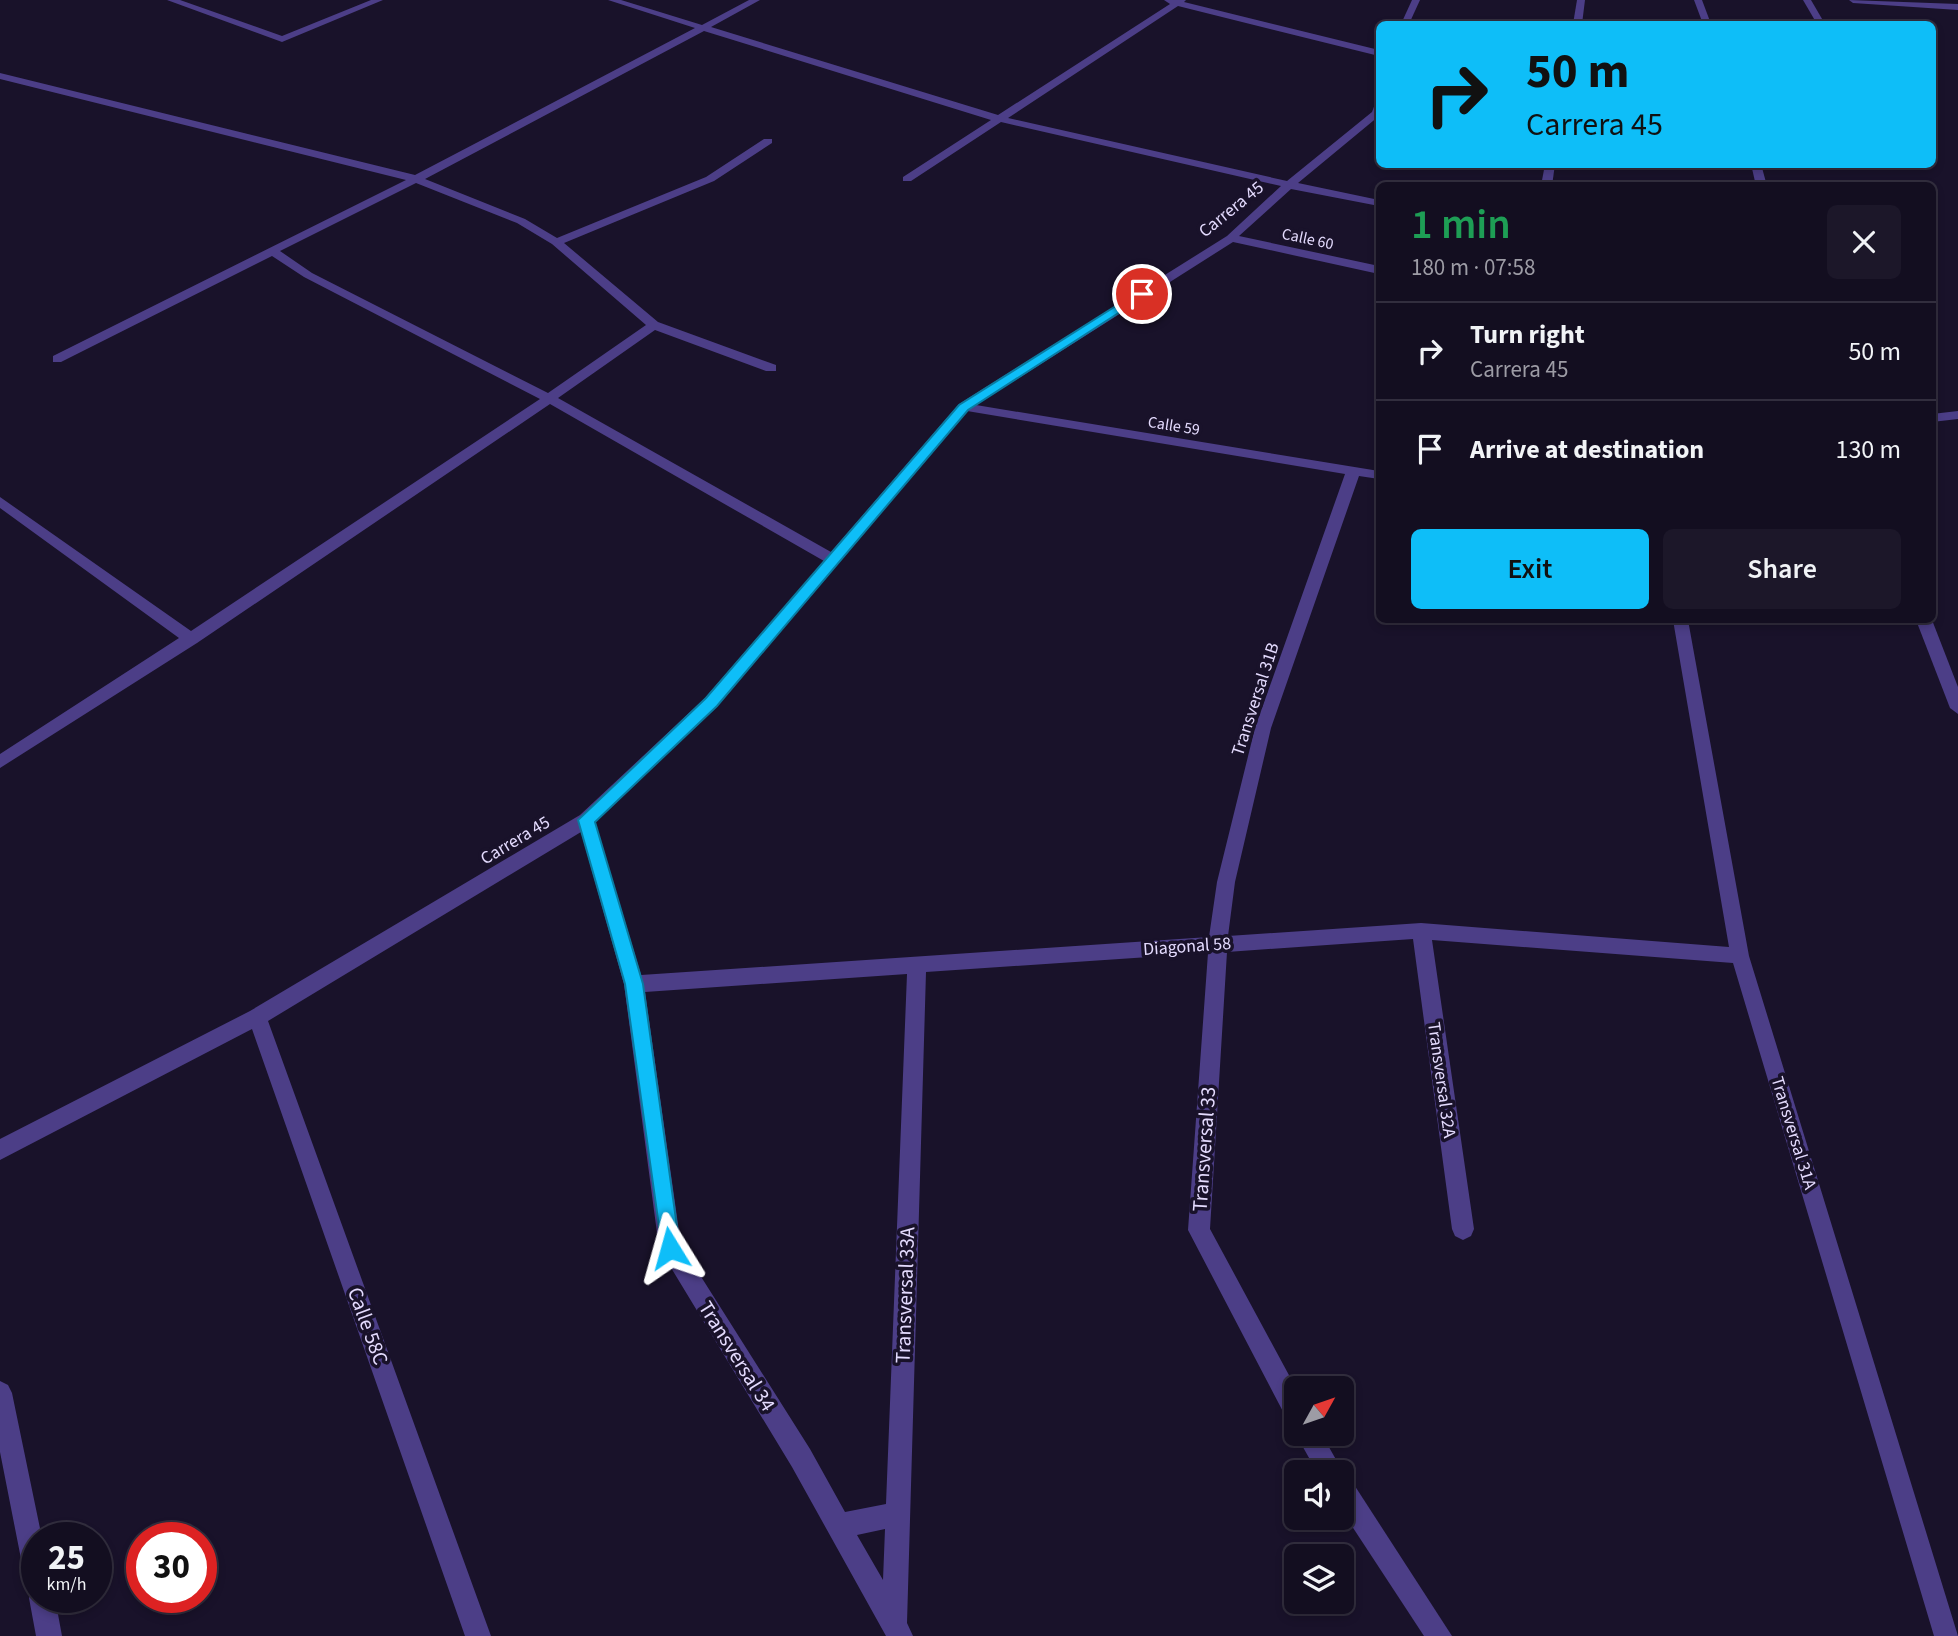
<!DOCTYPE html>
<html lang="en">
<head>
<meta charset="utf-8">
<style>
  :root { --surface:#130e20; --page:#1c1729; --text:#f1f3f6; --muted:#9d9ca5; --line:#322e3e; --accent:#0ebef8 }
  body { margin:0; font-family:"Source Sans 3",sans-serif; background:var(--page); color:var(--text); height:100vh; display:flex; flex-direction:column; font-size:26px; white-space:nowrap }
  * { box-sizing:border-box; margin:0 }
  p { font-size:23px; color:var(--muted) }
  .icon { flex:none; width:38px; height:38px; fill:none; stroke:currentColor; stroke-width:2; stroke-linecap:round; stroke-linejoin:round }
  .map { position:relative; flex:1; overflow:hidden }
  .side { position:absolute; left:1376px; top:182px; width:560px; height:441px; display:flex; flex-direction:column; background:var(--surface); border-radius:10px; box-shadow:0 4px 10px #0003,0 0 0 2px var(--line) }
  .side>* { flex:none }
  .banner { position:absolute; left:1376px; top:21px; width:560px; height:147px; border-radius:10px; box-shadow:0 4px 10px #0003,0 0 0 2px var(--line); background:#0ebef8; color:#111; overflow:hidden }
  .needle { width:46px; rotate:50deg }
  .controls { position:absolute; left:1284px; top:1376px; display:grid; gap:14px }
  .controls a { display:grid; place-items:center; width:70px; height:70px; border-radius:10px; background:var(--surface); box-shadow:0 4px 10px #0003,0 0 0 2px var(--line); font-size:35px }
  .speed { position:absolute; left:21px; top:1522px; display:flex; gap:14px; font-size:35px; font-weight:700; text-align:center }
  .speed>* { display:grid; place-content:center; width:91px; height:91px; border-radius:50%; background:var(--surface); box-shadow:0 4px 10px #0003,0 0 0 2px var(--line); line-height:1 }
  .speed small { font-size:18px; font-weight:400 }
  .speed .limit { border:10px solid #d22; background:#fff; color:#111 }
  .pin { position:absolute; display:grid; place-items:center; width:60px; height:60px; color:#fff; margin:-30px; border:4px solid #fff; border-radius:50%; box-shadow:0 2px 7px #0007 }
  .me { position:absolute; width:77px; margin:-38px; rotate:352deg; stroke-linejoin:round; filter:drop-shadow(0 0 5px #0008) }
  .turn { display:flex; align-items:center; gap:24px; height:147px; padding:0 35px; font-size:32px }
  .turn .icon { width:91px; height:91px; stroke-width:2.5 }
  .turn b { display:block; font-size:49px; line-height:60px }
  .round { display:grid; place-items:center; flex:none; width:74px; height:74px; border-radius:10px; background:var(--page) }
  .overview { display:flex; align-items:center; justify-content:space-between; height:119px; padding:0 35px }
  h1 { font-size:42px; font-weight:600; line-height:52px; color:#1e9e55 }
  .cta { display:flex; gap:14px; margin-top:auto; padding:14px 35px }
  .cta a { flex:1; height:80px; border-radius:10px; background:var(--accent); color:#111; font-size:28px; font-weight:600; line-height:80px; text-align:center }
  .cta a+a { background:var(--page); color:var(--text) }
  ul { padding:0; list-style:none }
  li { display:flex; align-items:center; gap:21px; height:98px; padding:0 35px; border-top:2px solid var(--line) }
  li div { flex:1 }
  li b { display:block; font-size:26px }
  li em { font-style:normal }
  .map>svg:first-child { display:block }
</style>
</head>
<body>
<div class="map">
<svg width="1958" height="1636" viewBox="0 0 1958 1636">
  <rect width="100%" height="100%" fill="#19122a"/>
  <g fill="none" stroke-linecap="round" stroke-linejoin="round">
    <g fill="#4c3e87" fill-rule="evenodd">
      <polygon points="167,0 180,0 282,36 371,0 383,0 282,42"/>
      <path d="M608,0H621L702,25L749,0H760L711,27L998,115L1170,4L1164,0H1186L1184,2L1379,50V56L1178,6L1008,118L1287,181L1372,112L1375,104L1379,103V116L1298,183L1379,200V206L1291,189L1239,236L1379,266V274L1233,242L976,405L1379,471V479L1359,476L1271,728L1235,882L1228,936L1421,923L1729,947L1673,620H1688L1749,956L1958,1636H1934L1733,963L1432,940L1474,1229L1471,1236L1463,1240L1455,1236L1452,1229L1413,939L1227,952L1210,1229L1297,1390V1427L1289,1423L1188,1230L1208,953L926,972L907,1623L913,1636H886L792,1467L659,1248L624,984L581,832L268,1021L491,1636H465L252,1029L0,1160V1139L250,1011L580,815L705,698L824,561L550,404L197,643L0,768V754L179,638L0,508V497L191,631L540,399L304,277L272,256L61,362H53V356L406,180L0,79V73L415,175L695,28ZM704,31L991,120L903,177V181H911L1001,122L1281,186L1227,236L959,404L831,552L558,398L655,330L766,371H776V365L658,322L564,243L714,181L772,143V139H764L706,177L557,238L525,219L425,179ZM416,183L517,223L552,244L646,325L548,393L312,273L280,251ZM967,411L1345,474L1255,728L1217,882L1209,937L641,975L595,822L717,706ZM907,974L886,1504L845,1512L810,1449L681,1245L645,992ZM885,1529L883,1580L857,1535Z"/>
      <polygon points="1412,0 1420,0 1409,24 1401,24"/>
      <polygon points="1577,0 1585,0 1582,24 1573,24"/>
      <polygon points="1694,0 1702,0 1711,24 1703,24"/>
      <polygon points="1803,0 1811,0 1825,24 1817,24"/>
      <polygon points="1849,0 1958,4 1958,10 1853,3"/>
      <polygon points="1545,164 1555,164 1552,186 1541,186"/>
      <polygon points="1751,164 1761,164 1767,186 1756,186"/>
      <polygon points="1958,411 1958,419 1932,422 1932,414"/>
      <polygon points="1916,620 1932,620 1958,687 1958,714 1950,708"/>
      <polygon points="0,1381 8,1385 12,1393 42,1538 37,1538 37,1587 28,1583 24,1574 0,1452"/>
      <polygon points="1297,1429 1297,1433 1321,1433 1343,1472 1342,1474 1342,1472 1317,1472 1295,1433"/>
      <polygon points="1342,1477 1351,1480 1452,1636 1424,1636 1342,1511"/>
      <polygon points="37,1587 37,1598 55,1598 62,1636 36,1636 29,1598 33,1589"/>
    </g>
  </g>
  <polygon fill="#0ebef8" stroke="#097ca1" stroke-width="2" points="1138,292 1148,294 968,410 717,706 595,822 643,984 680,1248 677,1255 670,1258 663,1255 625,984 578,820 706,698 959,405"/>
  <g text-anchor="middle" stroke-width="7" stroke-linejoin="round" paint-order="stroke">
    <g font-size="16" fill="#e4dbfe" stroke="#19122a">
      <text transform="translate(1308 238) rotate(12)" y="6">Calle 60</text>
      <text transform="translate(1174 425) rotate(9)" y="6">Calle 59</text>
    </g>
    <g font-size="18" fill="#e4dbfe" stroke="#19122a">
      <text transform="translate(1231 209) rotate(-39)" y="6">Carrera 45</text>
      <text transform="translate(1255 699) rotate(-72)" y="6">Transversal 31B</text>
      <text transform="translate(515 840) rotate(-31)" y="6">Carrera 45</text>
      <text transform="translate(1187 946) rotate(-4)" y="6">Diagonal 58</text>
      <text transform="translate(1442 1080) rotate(82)" y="6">Transversal 32A</text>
      <text transform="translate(1794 1133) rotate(73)" y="6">Transversal 31A</text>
    </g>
    <g font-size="21" fill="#e4dbfe" stroke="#19122a">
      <text transform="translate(1204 1149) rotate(-86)" y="7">Transversal 33</text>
      <text transform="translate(905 1295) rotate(-88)" y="7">Transversal 33A</text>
      <text transform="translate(368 1326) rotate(70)" y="7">Calle 58C</text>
      <text transform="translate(737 1356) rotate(58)" y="7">Transversal 34</text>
    </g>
  </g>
</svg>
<div class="controls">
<a><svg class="needle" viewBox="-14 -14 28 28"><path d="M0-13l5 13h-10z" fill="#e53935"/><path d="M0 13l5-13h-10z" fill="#9d9ca5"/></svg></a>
<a><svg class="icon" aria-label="sound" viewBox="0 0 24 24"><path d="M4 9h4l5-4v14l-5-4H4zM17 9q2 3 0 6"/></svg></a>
<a><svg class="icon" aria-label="layers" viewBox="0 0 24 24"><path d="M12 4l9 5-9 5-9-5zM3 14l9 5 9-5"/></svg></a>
</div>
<div class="speed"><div>25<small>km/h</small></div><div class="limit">30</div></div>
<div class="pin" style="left:1142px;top:294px;background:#d93025"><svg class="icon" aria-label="arrive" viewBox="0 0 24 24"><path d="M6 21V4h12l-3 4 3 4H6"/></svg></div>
<svg class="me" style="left:670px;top:1248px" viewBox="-20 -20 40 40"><path d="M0-17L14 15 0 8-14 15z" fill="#0ebef8" stroke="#fff" stroke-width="4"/></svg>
<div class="banner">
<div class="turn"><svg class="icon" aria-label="right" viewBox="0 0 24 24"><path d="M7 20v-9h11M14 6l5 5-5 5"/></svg><div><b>50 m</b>Carrera 45</div></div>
</div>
<section class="side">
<div class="overview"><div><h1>1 min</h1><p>180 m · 07:58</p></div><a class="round"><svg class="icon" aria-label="close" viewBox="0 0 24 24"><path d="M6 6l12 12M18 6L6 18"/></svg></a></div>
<ul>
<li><svg class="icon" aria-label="right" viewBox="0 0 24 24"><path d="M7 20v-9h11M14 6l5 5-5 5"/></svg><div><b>Turn right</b><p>Carrera 45</p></div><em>50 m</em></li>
<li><svg class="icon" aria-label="arrive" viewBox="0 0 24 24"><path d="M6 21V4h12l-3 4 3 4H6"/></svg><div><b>Arrive at destination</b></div><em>130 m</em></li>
</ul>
<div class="cta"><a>Exit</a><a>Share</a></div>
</section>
</div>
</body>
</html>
